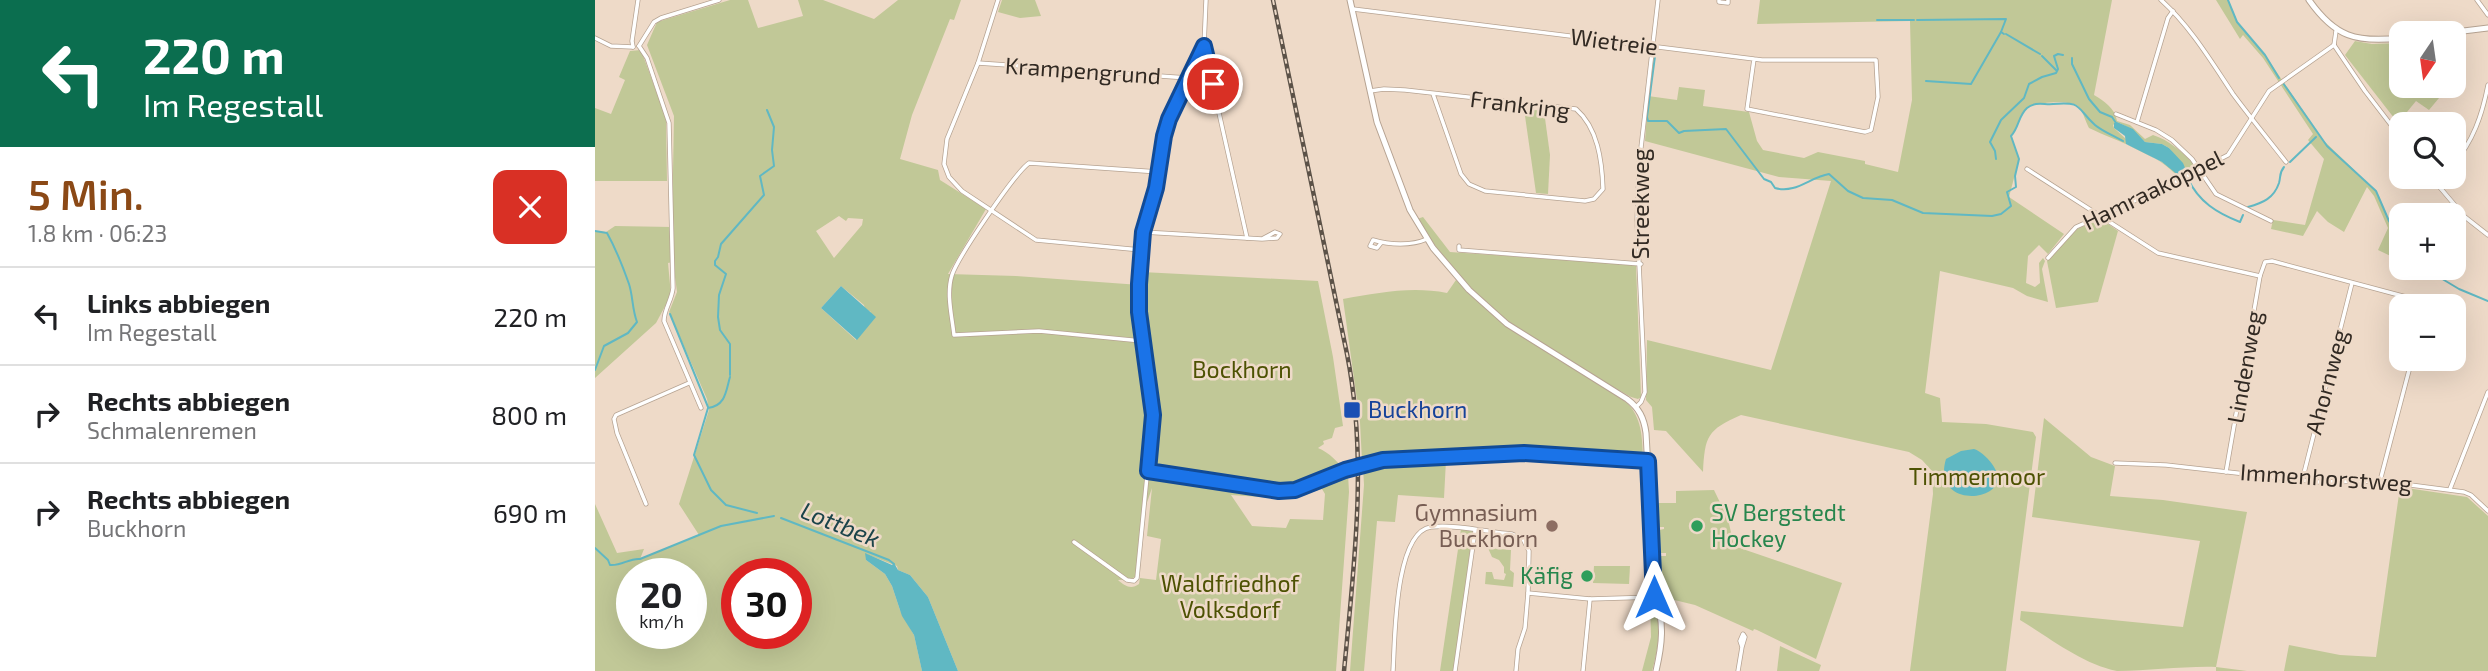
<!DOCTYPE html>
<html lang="de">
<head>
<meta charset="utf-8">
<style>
  :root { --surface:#fff; --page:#f2f2f2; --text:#202124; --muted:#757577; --line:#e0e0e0; --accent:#8b4916 }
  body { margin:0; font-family:"Exo 2",sans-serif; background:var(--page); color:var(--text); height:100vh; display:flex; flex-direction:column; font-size:26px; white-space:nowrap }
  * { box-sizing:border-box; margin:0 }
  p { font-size:23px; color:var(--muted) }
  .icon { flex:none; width:38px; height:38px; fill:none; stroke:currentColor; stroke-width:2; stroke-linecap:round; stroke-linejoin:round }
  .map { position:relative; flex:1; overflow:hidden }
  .panel { display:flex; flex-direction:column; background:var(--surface); width:595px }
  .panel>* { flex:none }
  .top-card { background:#0b6e4f; color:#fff; overflow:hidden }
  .needle { width:46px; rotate:193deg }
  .buttons { position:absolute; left:1794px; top:21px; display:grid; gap:14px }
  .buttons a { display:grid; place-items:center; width:77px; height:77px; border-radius:14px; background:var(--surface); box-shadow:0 7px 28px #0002; font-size:35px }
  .speed { position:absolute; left:21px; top:558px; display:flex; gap:14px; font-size:35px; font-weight:700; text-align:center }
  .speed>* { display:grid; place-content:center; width:91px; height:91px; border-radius:50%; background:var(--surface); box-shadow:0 7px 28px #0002; line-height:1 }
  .speed small { font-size:18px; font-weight:400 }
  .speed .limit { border:10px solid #d22; background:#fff; color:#111 }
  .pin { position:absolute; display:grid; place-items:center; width:60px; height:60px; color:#fff; margin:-30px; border:4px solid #fff; border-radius:50%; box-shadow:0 2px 7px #0007 }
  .me { position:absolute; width:77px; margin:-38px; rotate:0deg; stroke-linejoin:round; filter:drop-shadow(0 0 5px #0008) }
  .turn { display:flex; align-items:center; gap:24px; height:147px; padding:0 28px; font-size:32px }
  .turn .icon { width:91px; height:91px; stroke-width:2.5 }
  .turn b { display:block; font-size:49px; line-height:60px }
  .round { display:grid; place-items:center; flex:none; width:74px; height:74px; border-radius:14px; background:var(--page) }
  .headline { display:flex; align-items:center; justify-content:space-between; height:119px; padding:0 28px }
  h1 { font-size:42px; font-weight:600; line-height:52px; color:var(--accent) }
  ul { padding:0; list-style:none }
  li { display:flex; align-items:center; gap:21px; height:98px; padding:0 28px; border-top:2px solid var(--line) }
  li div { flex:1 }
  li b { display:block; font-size:26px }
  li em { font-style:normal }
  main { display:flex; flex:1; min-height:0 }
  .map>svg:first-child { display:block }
</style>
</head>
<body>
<main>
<section class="panel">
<div class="top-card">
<div class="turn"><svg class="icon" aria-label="left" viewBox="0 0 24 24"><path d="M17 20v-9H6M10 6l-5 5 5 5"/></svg><div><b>220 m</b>Im Regestall</div></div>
</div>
<div class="headline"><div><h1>5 Min.</h1><p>1.8 km · 06:23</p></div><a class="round" style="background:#d93025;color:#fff"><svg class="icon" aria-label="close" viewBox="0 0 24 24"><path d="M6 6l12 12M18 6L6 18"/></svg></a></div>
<ul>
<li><svg class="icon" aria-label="left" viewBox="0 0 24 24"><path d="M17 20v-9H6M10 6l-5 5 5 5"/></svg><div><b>Links abbiegen</b><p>Im Regestall</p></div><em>220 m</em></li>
<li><svg class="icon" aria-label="right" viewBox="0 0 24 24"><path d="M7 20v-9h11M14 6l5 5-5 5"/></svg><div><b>Rechts abbiegen</b><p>Schmalenremen</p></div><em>800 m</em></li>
<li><svg class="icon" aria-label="right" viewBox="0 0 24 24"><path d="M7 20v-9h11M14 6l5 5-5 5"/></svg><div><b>Rechts abbiegen</b><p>Buckhorn</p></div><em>690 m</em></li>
</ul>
</section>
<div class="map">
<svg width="1893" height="671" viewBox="0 0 1893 671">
  <rect width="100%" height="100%" fill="#eedac8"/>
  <g fill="#c1c897" fill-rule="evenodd">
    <path d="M135,0H153L163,28L208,16L203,0H228L279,19L303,0H366L359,20L355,19L317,115L305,159L343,170L345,180L391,209L353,274L421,276L545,285L547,272L723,281L738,357L748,426L740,428L737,438L728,441L729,444L723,448C733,452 746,463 750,474H753L754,492L741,671H363L333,597L315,575L303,570L302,566L271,554V560L290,574L297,586L305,610L319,635L327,671H0V504L22,553L49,549L45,559L104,535L84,504L114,410L112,399L74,312L82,292L78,262L73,263L76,295L61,323L0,378V231L11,232L20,226L77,227L79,116L52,45L62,22ZM244,216L251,221L253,218L268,219L267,225L239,258L221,231ZM246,286L269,305L270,309L276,312L261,340L226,308ZM557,488L552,536L566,539L561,580L545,578L544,584C536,590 530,586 523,580L536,579L543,575L546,520ZM727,489L730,494L728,520L695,519L691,528L657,526L636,495L694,499ZM37,574H96V634H37ZM142,574H201V634H142Z"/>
    <polygon points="407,0 440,0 446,16 425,18 403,12"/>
    <path d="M1165,0H1517L1499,95C1509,101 1520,108 1522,121L1535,125L1550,139L1558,135C1574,140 1586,151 1598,163V169L1584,178C1563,153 1523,142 1494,128C1491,123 1488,112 1485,108C1478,99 1440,102 1432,108C1423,116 1424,128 1416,136L1424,159L1414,197L1469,234L1453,254L1444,245L1433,256L1431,283L1440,287L1445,283L1444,263L1448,258L1450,261L1447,269L1453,302L1432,296L1418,288L1345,271L1330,393L1345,398L1347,422L1391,424L1438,432L1441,437L1411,671H1315L1338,494L1337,471L1327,460L1314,452L1146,415C1112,430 1110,436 1108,472L1071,431L1059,430L1057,407L1051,400L1052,340L1176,370L1236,181L1184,177L1050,141L1053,96L1082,100L1084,87L1110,90L1108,106L1154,112L1162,141L1168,150L1209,158L1223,152L1270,161V164L1303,172L1317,100L1315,21L1162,24ZM1522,122L1537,129L1550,142L1567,144L1574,148L1591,170L1585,175L1567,162L1531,144L1532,140L1519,128L1518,125Z"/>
    <polygon points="1621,0 1633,0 1642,22 1670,55 1728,140 1781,191 1794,221 1806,241 1804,260 1783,250 1793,228 1779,196 1772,187 1749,232 1733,222 1722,211 1708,236 1676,229 1678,220 1710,225 1729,159 1713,140 1718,134 1668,58 1648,35 1645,39"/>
    <polygon points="1760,41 1777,44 1806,43 1806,86 1854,86 1834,110 1821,101 1803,123 1750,55"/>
    <polygon points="46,50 71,118 72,181 0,181 0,108 16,114 30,80 24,77 35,51"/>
    <polygon points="929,109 949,111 955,155 953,194 941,193"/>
    <path d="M828,217L855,252L1041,265L1046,397L1043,399L1036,397C992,372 946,348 907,317C873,290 846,256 822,219Z"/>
    <polygon points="1506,219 1523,231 1503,302 1461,308 1452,261 1482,229"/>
    <path d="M861,280C913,337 972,359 1032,403C1047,418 1047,437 1048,457L1044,459L919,451L849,456H780L767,461L765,422L748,299C783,293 816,286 852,293Z"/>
    <path d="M1449,418L1496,457L1520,466L1515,496L1568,500L1652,512L1621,667L1652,671H1621V667C1589,666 1554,671 1522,671C1487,664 1455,638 1425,620L1426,611L1588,627L1605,541L1437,517Z"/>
    <polygon points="834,460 851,460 849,498 803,495 800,522 782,521 769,671 755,671 769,485 768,467"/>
    <polygon points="1805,487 1872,497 1893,516 1893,671 1689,671 1694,645 1745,655 1781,657"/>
    <polygon points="1119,490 1133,519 1139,546 1247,583 1221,659 1162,630 1159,629 1158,631 1100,605 1071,598 1068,594 1065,556 1071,556 1071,553 1065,553 1064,530 1069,529 1069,527 1064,527 1063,503 1081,503 1081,491"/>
    <polygon points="866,529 878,530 859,671 845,671"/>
    <polygon points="893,548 916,550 915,570 919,573 918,587 890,584 891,572 897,572 899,579 909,580 911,574 909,573 909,567 904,560 897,557"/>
    <polygon points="999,566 1035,566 1034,584 998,583"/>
    <path d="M1055,599L1061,600C1066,625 1064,647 1057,671H1047L1056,637Z"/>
    <polygon points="1185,646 1226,665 1224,671 1182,671"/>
  </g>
  <g fill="#60b8c3">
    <polygon points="1522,122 1538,129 1550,142 1567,144 1574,148 1588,163 1591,170 1583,175 1567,162 1531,144 1530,136 1519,128 1519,123"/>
    <polygon points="246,286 281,317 262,340 226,308"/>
    <path d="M1379,449C1386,451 1395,460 1399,467C1421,502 1335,512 1351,459L1366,451Z"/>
    <polygon points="270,553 297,565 299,563 303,570 315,575 333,597 363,671 327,671 319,635 307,616 297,586 290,574 271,560"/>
  </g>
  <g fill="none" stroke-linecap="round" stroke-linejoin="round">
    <g stroke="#60b8c3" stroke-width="2">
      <polyline points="1633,0 1642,22 1670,55 1684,78"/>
      <polyline points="1282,20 1319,20"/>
      <polyline points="1322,20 1411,19 1406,32"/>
      <polyline points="1411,34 1445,54"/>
      <path d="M1060,56L1052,117L1053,121H1072L1084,133L1089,131L1131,129L1169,179L1176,182L1180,188C1201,194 1215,177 1234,174L1253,191L1268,198L1297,200L1328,213L1397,216L1406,214L1416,206L1412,192L1421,187L1420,176L1424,159L1416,136C1424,128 1423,116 1432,108C1441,101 1449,105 1458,104C1488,101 1481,108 1500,125C1507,131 1519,136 1528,141"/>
      <polyline points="1447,56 1461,70"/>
      <polyline points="1477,58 1477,64 1494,99 1505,112 1517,117 1521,123"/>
      <polyline points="1331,81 1376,84 1406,32 1409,34"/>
      <polyline points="1688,83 1732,146 1781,191 1794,221 1806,241"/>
      <polyline points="1401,159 1400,151 1395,142 1406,120 1429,98 1434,84 1447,77 1461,73 1463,69 1459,56 1463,54 1468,55"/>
      <polyline points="1695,162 1721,137"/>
      <path d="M1593,179C1604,202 1622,213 1645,222L1648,215"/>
      <path d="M1653,207C1668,203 1679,198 1684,183C1686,176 1684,173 1689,167"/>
      <path d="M0,231L12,233C21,249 28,267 34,284C38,296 37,309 42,322L33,333L9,346L0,370"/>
      <polyline points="1829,268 1864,289 1893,301"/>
      <polyline points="75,314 113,407"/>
      <polyline points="135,375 135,344 125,330 123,317 124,295 131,274 120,265 120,261 123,257 126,244 169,195 165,176 179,166 177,150 179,127 172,110"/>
      <path d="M135,377C131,390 131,406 113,408L99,455L116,490L131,505L162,513"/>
      <polyline points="186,518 294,560 299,564"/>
      <path d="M0,548L13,560L15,565C27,566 34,558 45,559L126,526L179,516"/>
    </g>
    <g stroke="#b6a392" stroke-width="5">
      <g id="street">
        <polyline points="403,0 383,63 352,139 349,164 354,177 367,191 441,240 546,250"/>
        <polyline points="611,0 609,46 652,238"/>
        <polyline points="1124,0 1124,2 1133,3 1133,0"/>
        <path d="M1566,0C1595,26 1616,61 1638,94C1655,117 1673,139 1691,162"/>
        <polyline points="1882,0 1893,15"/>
        <polyline points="758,9 1167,60 1281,60 1283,97 1276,130 1270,132 1152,109 1159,59"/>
        <polyline points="0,38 16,46 38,47"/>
        <polyline points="1739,45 1770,91 1806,138"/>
        <polyline points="1739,45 1741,31"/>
        <path d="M44,46L52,58L74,123L78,288C77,300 69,309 69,321L106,408"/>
        <polyline points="44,46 59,22 66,18 124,0"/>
        <polyline points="38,47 37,41 43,0"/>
        <polyline points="383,63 593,78"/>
        <path d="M775,91L789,89L810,90L981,109C1003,128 1007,161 1008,189L999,199L990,201L890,191L874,184L866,174L838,94"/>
        <polyline points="1521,114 1561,130 1577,140 1597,159 1621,194 1676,221"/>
        <polyline points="1542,122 1573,18 1578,11"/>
        <path d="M1858,165C1878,141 1887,116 1893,85"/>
        <polyline points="1432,169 1563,253 1665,276"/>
        <polyline points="1836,177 1870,217 1893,235"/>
        <polyline points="1843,185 1849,177"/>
        <polyline points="548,232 667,239 682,238 685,234 680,232 667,239"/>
        <path d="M786,243L782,248L775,246L778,240C795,245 816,246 832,239"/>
        <polyline points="864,246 864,250 1046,264"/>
        <polyline points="1453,258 1481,227 1573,186 1633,155 1674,91 1739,45"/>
        <path d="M547,341L444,331L359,335C357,316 351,294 357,275C363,257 419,174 434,163L564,172"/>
        <polyline points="1041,407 1046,402 1050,392 1042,221 1044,165 1063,0"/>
        <polyline points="775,462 916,453 1052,461"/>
        <polyline points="1520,463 1571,465 1723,482 1785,481 1869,492 1876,495 1893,511"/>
        <polyline points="553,471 684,491 700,490 750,470"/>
        <polyline points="1631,472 1665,276 1670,262 1677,261 1830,302 1830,306"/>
        <polyline points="1707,481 1757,283"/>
        <polyline points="1785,481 1817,359"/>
        <polyline points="1855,489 1893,392"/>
        <polyline points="51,504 22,433 19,419 21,415 94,383"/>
        <polyline points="479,542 532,580 539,581 542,578 558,415 544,312 544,284 548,232 561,188 569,136 574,119 609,46"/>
        <path d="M798,671C800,642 799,532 836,527C859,524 893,532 917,534L928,539L934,551L933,593L995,599L1060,597"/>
        <polyline points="860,671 880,531"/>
        <polyline points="921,671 923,649 930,628 933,593"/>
        <polyline points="988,671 995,599"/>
        <polyline points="1143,671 1147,647 1145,641 1148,634 1150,637 1147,647"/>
      </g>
    </g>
    <g stroke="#b6a392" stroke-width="7">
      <g id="secondary">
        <path d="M755,0L782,122L815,210L838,248L874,290L912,324L1032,399C1044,408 1049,418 1051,433L1060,597C1070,622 1067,645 1061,671"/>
        <path d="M1714,0C1740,37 1761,43 1806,38"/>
        <polyline points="1852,33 1893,28"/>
      </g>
    </g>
    <use href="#street" stroke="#fff" stroke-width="3.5"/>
    <use href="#secondary" stroke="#fff" stroke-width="5"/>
    <g stroke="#5c5248" stroke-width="4.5">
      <path id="rail" d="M678,0L752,354C773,459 759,566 749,671"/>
    </g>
    <use href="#rail" stroke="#eedac8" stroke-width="2" stroke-dasharray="5" stroke-linecap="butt"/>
    <g stroke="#b6a392" stroke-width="5" stroke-linecap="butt">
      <polyline id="street-bridge" points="750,470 775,462"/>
    </g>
    <use href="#street-bridge" stroke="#fff" stroke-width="3.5"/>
  </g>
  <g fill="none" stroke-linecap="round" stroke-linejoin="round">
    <g stroke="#114b97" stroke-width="18">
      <polyline id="route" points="618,84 609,46 574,119 569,136 561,188 548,232 544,284 544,312 558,415 553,471 684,491 700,490 750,470 788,460 929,453 1053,461 1059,597"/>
    </g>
    <use href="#route" stroke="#1a73e8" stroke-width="12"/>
  </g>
  <rect fill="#1a4fb4" stroke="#eedac8" stroke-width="2.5" x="748" y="401" width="18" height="18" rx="3.5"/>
  <circle fill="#8d6e63" stroke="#eedac8" stroke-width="2.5" cx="957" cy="526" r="7"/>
  <g fill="#2e9e5b" stroke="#eedac8" stroke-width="2.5">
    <circle cx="1102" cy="526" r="7"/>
    <circle cx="992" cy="576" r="7"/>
  </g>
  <g text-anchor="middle" stroke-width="5" stroke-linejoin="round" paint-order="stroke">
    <g font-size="23" fill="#322a23" stroke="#eedac8">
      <text transform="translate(1019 42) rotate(7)" y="8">Wietreie</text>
      <text transform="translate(488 71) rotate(4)" y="8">Krampengrund</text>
      <text transform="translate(925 105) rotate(7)" y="8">Frankring</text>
      <text transform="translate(1558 190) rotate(-26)" y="8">Hamraakoppel</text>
      <text transform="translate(1046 204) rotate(-90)" y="8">Streekweg</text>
      <text transform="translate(1650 367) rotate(-80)" y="8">Lindenweg</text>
      <text transform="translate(1732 382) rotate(-75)" y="8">Ahornweg</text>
      <text transform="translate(1731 478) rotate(4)" y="8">Immenhorstweg</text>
    </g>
    <g font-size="23" fill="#4d5203" stroke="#eedac8">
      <text x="647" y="378">Bockhorn</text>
      <text x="1382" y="485">Timmermoor</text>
      <text x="635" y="592">Waldfriedhof<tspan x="635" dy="26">Volksdorf</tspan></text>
    </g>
    <g font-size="23" fill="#164399" stroke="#eedac8" text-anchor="start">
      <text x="773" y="418">Buckhorn</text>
    </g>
    <g font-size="23" fill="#785e54" stroke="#eedac8" text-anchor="end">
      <text x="943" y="521">Gymnasium<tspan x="943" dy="26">Buckhorn</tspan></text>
    </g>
    <g font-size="23" fill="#27864d" stroke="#eedac8" text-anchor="start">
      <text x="1116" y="521">SV Bergstedt<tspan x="1116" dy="26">Hockey</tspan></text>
      <text x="978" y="584" text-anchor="end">Käfig</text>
    </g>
    <g font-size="24" font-style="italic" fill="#1b444a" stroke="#eedac8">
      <text transform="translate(245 525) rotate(22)" y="8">Lottbek</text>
    </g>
  </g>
</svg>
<div class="buttons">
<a><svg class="needle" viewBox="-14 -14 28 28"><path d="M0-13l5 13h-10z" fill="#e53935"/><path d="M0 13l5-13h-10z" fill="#757577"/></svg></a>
<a><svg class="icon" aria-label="search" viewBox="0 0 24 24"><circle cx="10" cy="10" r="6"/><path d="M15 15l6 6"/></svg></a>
<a>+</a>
<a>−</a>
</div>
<div class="speed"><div>20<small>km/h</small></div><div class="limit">30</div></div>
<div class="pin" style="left:618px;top:84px;background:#d93025"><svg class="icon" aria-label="arrive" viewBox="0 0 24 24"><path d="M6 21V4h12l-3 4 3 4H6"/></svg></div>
<svg class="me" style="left:1059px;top:597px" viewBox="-20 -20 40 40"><path d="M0-17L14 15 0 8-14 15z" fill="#1a73e8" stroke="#fff" stroke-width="4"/></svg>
</div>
</main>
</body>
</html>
